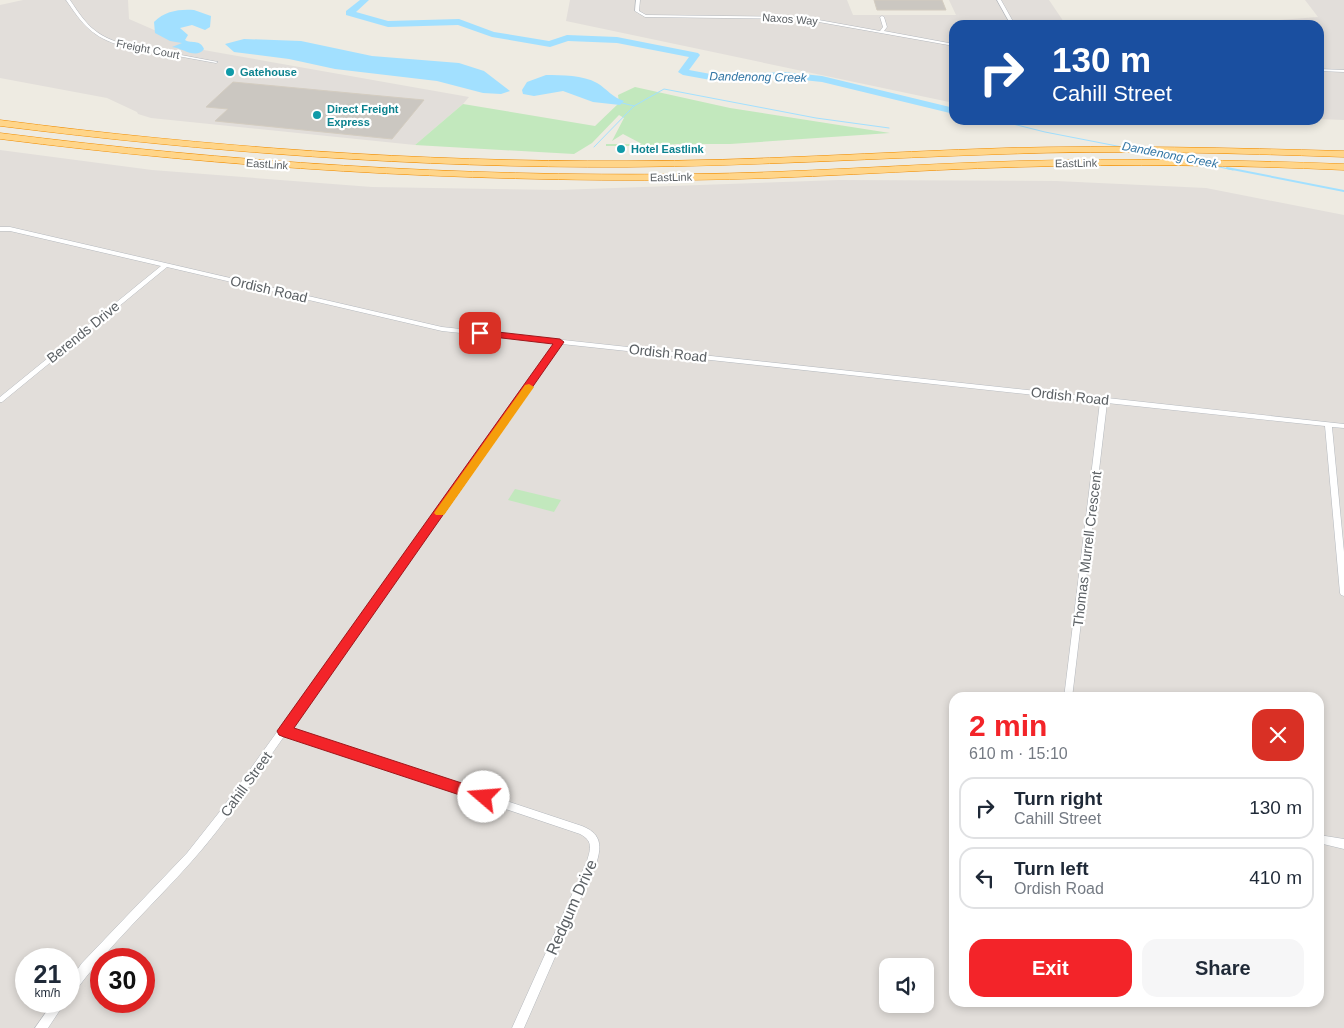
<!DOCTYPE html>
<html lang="en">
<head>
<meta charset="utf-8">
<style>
  :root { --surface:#fff; --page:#f6f6f7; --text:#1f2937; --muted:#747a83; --line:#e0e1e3; --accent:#f32429 }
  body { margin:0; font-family:Arial,sans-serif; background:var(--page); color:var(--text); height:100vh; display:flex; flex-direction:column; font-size:19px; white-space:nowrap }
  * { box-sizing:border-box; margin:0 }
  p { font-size:16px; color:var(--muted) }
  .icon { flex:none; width:28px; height:28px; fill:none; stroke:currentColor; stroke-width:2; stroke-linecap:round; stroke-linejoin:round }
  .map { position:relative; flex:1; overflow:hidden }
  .side { position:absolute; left:949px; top:692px; width:375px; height:315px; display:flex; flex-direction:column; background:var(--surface); border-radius:15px; box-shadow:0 2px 8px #0003 }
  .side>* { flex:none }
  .banner { position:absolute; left:949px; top:20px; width:375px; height:105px; border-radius:15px; box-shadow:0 2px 8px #0003; background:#1a4fa0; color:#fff; overflow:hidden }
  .buttons { position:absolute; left:879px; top:958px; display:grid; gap:10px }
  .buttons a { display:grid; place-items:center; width:55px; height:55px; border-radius:10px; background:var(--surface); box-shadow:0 2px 8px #0003; font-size:25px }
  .speed { position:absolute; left:15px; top:948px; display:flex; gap:10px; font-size:25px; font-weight:700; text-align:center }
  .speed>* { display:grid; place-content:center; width:65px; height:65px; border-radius:50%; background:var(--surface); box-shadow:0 2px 8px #0003; line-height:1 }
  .speed small { font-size:12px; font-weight:400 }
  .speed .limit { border:8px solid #d22; background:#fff; color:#111 }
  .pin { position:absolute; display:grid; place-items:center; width:42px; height:42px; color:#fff; margin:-21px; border-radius:10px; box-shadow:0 2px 8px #0006 }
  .me { position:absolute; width:55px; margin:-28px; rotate:288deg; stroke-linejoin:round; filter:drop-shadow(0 0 4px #0008) }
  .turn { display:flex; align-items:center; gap:18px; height:105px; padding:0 20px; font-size:22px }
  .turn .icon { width:65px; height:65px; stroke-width:2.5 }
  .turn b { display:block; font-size:35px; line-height:42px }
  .round { display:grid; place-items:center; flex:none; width:52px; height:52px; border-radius:15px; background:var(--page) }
  .head { display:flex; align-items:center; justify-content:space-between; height:85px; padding:0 20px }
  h1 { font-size:30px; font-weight:700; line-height:38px; color:var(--accent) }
  .button { display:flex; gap:10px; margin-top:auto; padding:10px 20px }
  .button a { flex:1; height:58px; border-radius:15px; background:var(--accent); color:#fff; font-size:20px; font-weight:700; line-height:58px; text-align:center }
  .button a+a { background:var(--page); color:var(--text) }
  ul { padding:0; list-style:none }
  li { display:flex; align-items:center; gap:15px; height:62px; margin:0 10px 8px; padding:0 10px; border:2px solid var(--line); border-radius:15px }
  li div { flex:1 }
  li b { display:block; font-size:19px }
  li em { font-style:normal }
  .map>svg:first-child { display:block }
</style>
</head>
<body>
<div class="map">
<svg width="1344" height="1028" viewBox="0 0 1344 1028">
  <rect width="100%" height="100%" fill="#eeebe2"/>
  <g fill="#e2deda" fill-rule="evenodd">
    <polygon points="23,0 128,0 129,19 198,49 469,97 463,104 415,145 151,118 138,114 137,112 107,98 0,78 0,5"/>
    <polygon points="570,0 847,0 853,15 956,15 949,0 1049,0 1066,25 954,25 954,103 566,21"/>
    <polygon points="1305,0 1344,0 1344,120 1319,119 1319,25 1216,25 1318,17"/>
    <path d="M0,150L152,170L372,187L558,190L839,180L1056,181L1206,188L1344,215V1028H0ZM954,698H1319V1002H954ZM26,959H69V1001H26ZM101,959H144V1001H101ZM888,966H925V1004H888Z"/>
  </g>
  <g fill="#c2e8bd">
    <polygon points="635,87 730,108 890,133 730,144 670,144 682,146 654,151 632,150 631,146 606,146 606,144 642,144 623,134 612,141 624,118 619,115 592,143 574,154 415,145 463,104 595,126 619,103 618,95"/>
    <polygon points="515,489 561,500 554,512 508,500"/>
  </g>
  <g fill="#a2e0ff">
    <path d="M194,10L211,16L210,27L205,30L192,25L180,28L188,35L185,40C192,44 200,39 204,49C196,60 183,48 172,47L182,43L170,41L155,33L154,22C165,11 179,9 194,10Z"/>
    <polygon points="244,39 301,41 372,56 459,63 484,71 510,91 501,94 483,93 437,81 335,69 289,59 234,52 225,44"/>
    <path d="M546,75C562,75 583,75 597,83C607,89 613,98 624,101L620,105L593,102L563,91L534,96L523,94L522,90L527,82Z"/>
  </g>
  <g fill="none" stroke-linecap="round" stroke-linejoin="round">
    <g stroke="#a2e0ff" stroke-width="1">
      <polyline points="622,103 634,106"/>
      <polyline points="997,120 1045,132 1122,147"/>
      <polyline points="594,147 634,106 664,89 816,118 889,128"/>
      <polyline points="1144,152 1188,160"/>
      <polyline points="1215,166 1233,170"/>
    </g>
    <polyline stroke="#a2e0ff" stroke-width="2" points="1227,168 1344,191"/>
    <g fill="#a2e0ff" fill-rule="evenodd">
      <polygon points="360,0 369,0 356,12 388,21 459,19 494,32 549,41 567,35 617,37 698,53 700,55 689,70 716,75 784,72 822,76 954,108 954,114 822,82 784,78 716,81 683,75 678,72 689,57 617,43 568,41 550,47 492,37 458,25 388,27 346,15 346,11"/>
      <polygon points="991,120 1002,120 997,123"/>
    </g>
  </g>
  <g fill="#cbc7c1" stroke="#d3ccc0">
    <polygon points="874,0 942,0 946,10 877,10"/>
    <polygon points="233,82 424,100 392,139 215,121 228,109 206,107"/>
  </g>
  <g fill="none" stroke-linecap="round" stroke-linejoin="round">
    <g stroke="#b5b9be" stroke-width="1">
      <g id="minor">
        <path d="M66,0H70C86,24 94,35 123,44L218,62L216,63L122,46C92,37 83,25 66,0Z"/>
        <polygon points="636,0 640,0 639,11 646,15 802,17 880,31 883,27 880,17 882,16 884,17 887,27 884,31 954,44 954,46 802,19 645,17 635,11"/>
        <polygon points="997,0 1001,0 1015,25 1011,25"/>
        <polygon points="1319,69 1344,70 1344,72 1319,71"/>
        <path d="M0,227H10L442,327L1101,398L1104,397L1107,398L1344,424V428L1332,427L1344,552V596L1341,595L1340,593L1325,426L1107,403L1072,698H1064L1100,402L562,344L289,729L582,826C600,833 602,844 597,861L524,1028H512L587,861C591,848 593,841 580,834L285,735C255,777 227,822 192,861C153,905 108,946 73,994L69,995V981L82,963L187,853L221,810L556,343L442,331L167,267L2,402H0V397L161,266L10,231H0Z"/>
        <polygon points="1319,835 1344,839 1344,849 1319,843"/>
        <polygon points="54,1001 66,1001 48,1028 35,1028"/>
      </g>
    </g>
    <g stroke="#f18d00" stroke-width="1">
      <g id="motorway">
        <path d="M0,120C208,147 417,162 627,161C754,161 880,152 1006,148C1118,145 1231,148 1344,151V157C1231,153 1118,150 1006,154C880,158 754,166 627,167C417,168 208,152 0,126Z"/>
        <path d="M0,133C229,162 458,177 688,174C799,173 909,164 1019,161C1128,158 1236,160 1344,164V170C1236,165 1128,164 1019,167C909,170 799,179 688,180C458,182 229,168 0,139Z"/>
      </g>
    </g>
    <use href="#minor" fill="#fff" fill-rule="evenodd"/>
    <use href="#motorway" fill="#ffd589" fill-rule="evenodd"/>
  </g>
  <polygon fill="#f32429" stroke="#9e171b" points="480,330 560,339 564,342 294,728 489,792 491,797 489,802 484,803 284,737 279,735 277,731 553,344 476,335 475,333"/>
  <polygon fill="#f59e0b" points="529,384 534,387 444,515 436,515 434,513 436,510 525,385"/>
  <g fill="#0f9aa8" stroke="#fff" stroke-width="2">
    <circle cx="230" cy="72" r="5"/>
    <circle cx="317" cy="115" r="5"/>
    <circle cx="621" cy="149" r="5"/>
  </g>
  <g text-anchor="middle" stroke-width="4.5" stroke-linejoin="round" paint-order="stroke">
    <g font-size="11" fill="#5b6064" stroke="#fff">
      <text transform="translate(790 19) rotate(4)" y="4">Naxos Way</text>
      <text transform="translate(148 49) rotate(11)" y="4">Freight Court</text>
      <text transform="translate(1076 163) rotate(-1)" y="4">EastLink</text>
      <text transform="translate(267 164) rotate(4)" y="4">EastLink</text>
      <text transform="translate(671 177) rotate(-1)" y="4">EastLink</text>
    </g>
    <g font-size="11" font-weight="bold" fill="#0d838f" stroke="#fff" text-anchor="start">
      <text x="240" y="76">Gatehouse</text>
      <text x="327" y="113">Direct Freight<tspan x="327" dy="13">Express</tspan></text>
      <text x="631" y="153">Hotel Eastlink</text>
    </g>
    <g font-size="12" font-style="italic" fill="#3477a5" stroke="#fff">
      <text transform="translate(758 77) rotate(1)" y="4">Dandenong Creek</text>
      <text transform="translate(1170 155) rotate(11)" y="4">Dandenong Creek</text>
    </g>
    <g font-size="14" fill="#5b6064" stroke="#fff">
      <text transform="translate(269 289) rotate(13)" y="5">Ordish Road</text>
      <text transform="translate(83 332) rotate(-39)" y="5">Berends Drive</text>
      <text transform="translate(668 353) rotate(6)" y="5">Ordish Road</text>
      <text transform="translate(1070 396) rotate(6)" y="5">Ordish Road</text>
      <text transform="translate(1087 549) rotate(-83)" y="5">Thomas Murrell Crescent</text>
      <text transform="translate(246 784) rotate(-54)" y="5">Cahill Street</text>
    </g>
    <g font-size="16" fill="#5b6064" stroke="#fff">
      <text transform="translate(571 907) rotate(-66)" y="6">Redgum Drive</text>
    </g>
  </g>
</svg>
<div class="buttons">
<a><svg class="icon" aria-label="sound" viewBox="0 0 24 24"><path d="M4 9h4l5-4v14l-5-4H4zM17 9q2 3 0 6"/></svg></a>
</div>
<div class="speed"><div>21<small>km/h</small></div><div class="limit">30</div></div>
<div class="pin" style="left:480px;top:333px;background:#d93025"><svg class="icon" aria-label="arrive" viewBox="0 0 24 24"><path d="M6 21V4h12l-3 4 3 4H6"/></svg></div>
<svg class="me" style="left:484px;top:797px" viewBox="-20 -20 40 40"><circle r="19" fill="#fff"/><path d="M0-13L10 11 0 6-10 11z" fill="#f32429"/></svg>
<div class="banner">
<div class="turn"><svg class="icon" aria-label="right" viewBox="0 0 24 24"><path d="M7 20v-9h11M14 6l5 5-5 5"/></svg><div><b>130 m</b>Cahill Street</div></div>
</div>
<section class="side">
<div class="head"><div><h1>2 min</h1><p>610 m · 15:10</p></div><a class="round" style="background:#d93025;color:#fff"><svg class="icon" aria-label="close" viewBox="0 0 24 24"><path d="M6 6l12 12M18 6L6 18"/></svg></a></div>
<ul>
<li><svg class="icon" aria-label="right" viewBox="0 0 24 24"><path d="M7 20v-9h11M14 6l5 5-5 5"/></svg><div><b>Turn right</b><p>Cahill Street</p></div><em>130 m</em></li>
<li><svg class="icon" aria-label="left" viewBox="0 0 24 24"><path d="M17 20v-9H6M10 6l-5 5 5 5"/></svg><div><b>Turn left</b><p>Ordish Road</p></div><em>410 m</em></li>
</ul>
<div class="button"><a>Exit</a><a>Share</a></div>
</section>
</div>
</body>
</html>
